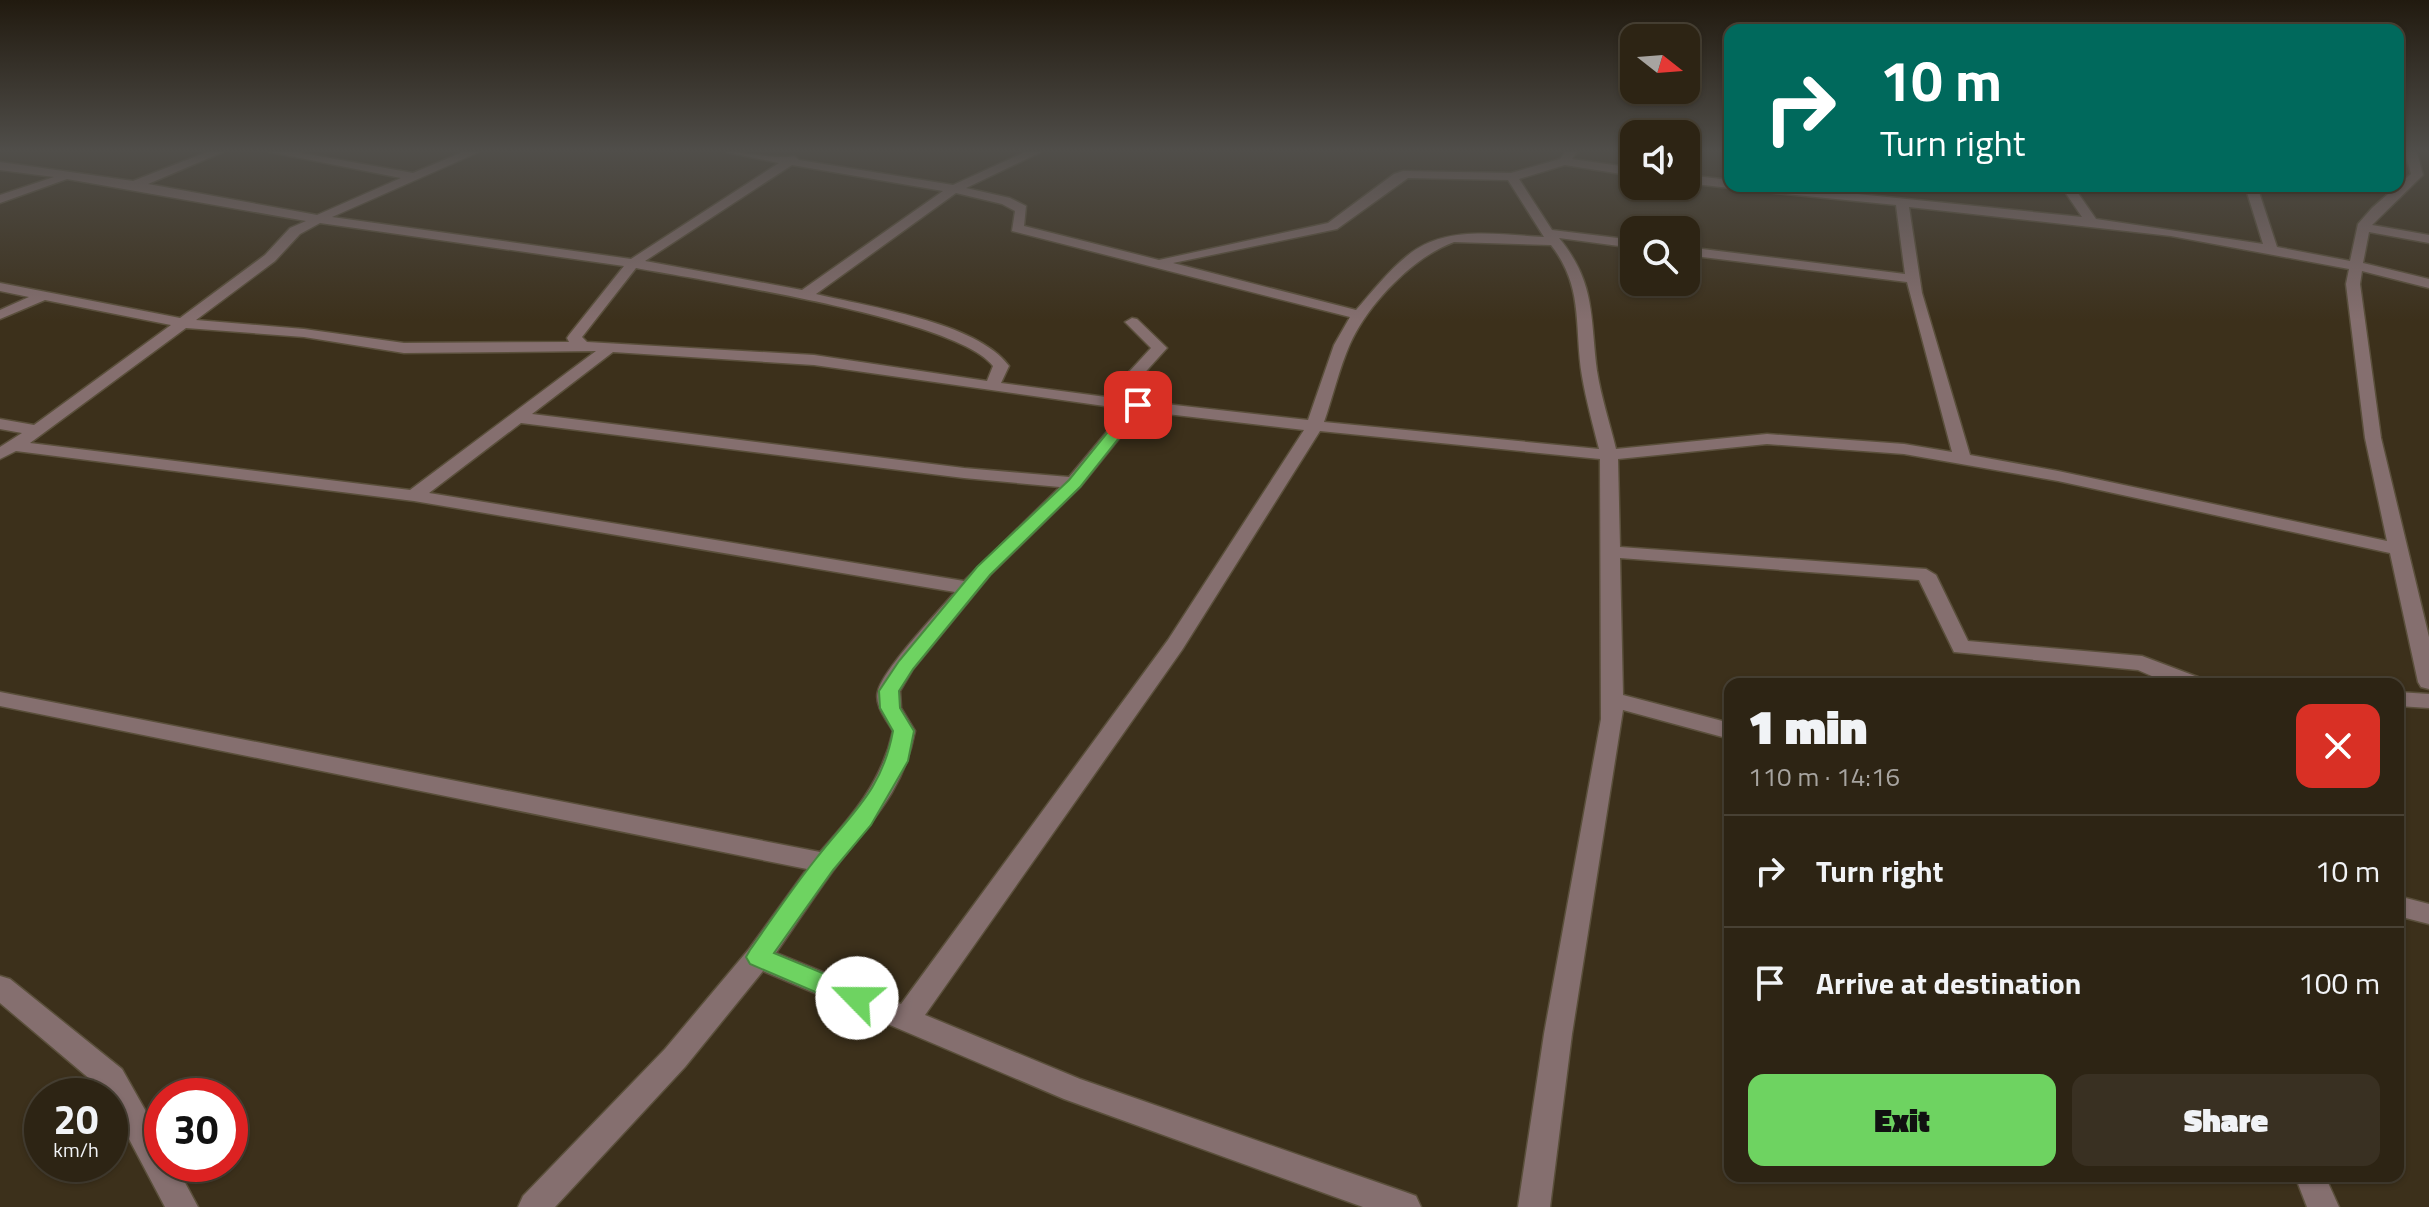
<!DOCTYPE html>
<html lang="en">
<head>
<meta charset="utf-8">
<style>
  :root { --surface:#2d2414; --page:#393022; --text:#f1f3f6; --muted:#a7a4a0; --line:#484134; --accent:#6ed361 }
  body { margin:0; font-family:"Titillium Web",sans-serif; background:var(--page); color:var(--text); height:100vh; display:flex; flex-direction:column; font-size:30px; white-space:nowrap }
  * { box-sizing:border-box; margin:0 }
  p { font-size:26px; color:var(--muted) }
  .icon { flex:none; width:44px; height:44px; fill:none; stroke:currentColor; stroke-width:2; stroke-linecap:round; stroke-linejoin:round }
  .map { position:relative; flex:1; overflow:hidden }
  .drawer { position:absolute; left:1724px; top:678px; width:680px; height:504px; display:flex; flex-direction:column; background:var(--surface); border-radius:16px; box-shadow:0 2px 6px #0004,0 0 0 2px var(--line) }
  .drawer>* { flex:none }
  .guide { position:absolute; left:1724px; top:24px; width:680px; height:168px; border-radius:16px; box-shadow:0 2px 6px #0004,0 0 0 2px var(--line); background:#00695c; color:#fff; overflow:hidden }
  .needle { width:52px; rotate:107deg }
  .buttons { position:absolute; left:1620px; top:24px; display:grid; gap:16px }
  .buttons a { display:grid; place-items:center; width:80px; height:80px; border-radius:16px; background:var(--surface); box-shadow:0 2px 6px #0004,0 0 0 2px var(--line); font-size:40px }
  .speed { position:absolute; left:24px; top:1078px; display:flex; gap:16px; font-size:40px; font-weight:700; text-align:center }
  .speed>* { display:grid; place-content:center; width:104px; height:104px; border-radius:50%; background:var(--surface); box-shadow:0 2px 6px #0004,0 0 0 2px var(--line); line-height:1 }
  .speed small { font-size:20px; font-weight:400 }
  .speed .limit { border:12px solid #d22; background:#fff; color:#111 }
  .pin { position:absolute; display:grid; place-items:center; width:68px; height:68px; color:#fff; margin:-34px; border-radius:16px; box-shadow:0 4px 12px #0006 }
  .me { position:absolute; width:88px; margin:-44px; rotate:293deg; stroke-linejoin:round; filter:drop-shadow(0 0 6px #0008) }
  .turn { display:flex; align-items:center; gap:28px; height:168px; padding:0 24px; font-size:36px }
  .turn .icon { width:104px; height:104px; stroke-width:2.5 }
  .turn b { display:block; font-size:56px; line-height:68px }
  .round { display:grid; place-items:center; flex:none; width:84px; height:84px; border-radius:16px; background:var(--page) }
  .headline { display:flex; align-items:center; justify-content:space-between; height:136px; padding:0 24px }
  h1 { font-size:48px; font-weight:800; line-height:60px }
  .action { display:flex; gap:16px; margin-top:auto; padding:16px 24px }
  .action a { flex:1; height:92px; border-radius:16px; background:var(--accent); color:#111; font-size:32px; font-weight:800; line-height:92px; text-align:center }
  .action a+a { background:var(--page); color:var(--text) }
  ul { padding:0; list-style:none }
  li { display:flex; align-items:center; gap:24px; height:112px; padding:0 24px; border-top:2px solid var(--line) }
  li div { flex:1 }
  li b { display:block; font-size:30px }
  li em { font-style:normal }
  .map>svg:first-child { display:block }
</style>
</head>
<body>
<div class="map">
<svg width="2429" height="1207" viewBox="0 0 2429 1207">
  <rect width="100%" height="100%" fill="#3c301b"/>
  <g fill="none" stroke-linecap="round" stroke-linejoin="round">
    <g stroke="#5a4f3b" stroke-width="3">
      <g id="minor">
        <path d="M207,152H223L148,184L317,215L401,178L270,152H296L413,173L463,152H479L332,217L631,259L779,163L726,152C743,152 782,160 794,156L799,160L953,185L1025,152H1041L966,188L1010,198L1026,206L1024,226L1159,260L1328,223L1394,174L1403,171L1511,173L1560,159L1565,152H1577L1572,159L1634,168V176L1565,165L1519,179L1552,230L1634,240V248L1559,238C1596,283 1590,317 1597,371C1601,397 1610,424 1616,449L1767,434L1904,444L1952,452L1907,282L1686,255V247L1905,274L1896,205L1746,190L1740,186H1779L2082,217L2061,186H2073L2096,219L2263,244L2245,186H2257L2277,247L2350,261L2358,224L2372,208L2411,174L2405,152H2417L2423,175L2372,225L2429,235V243L2369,232L2363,263L2429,279V288L2362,271L2360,284L2381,438L2429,637V689L2421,687L2418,682L2390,553L2058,481L1904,454L1767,444L1618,459L1620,547L1926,569L1936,575L1968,641L2142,656L2203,679L2206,684H2170L2138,670L1954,652L1919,580L1620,558L1623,695L1730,723V739L1623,710L1572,1034L1550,1207H1518L1544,1034L1601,719L1600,459L1320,431L1182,650L925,1015L1080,1079L1405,1192L1416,1196L1421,1207H1363L1064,1099L763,971L685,1067L555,1207H518L523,1196L665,1049L749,949L807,869L0,706V692L820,852C853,815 882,781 893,731C886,719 874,705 878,691C884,668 938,612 955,592L414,501L16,451L0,459V447L22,433L0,429V419L34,425L171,325L45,300L0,319V310L29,297L0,291V283L180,318L265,255L290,228L306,221L67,179L0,203V195L54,177L0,170V162L133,181ZM792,165L943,191L802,290L645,261ZM1408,178L1508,180L1544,237C1499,235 1445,224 1407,256C1388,271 1372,292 1356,310L1173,263L1337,229ZM956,193L1002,204L1015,211L1012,231L1350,317L1334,345L1308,420L1121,399L1167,348L1137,319L1132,318L1125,322L1151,348L1106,397L1001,383L1009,366C977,322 869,307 816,294ZM1909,207L2171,236L2349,269L2346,284L2365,438L2387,541L2058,471L1970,455L1922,293ZM320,223L624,266L569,335L567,338L569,342L404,343L304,329L196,320L275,261L300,234ZM1454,242L1551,245C1584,287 1574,326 1582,376C1586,400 1593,425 1599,449L1324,422C1333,396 1339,369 1350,344C1368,304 1413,257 1454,242ZM636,268C705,281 956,318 993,366L987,381L814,355L587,342L582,337ZM186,328L304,337L404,353L596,351L410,490L30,443ZM613,352L814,365L1126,409L1069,477L964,468L532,414ZM1141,411L1304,430L1168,640L901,1004L776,953C795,926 813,898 832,872C868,824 903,794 915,731L901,708L900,691L913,669L990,575L1080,487ZM521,423L964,478L1060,487L964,581L429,493Z"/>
        <polygon points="1686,175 1730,180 1730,186 1735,186 1730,188 1686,183"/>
        <polygon points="2398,692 2429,694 2429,708 2398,706"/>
        <polygon points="2398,896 2429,904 2429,924 2398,916"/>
        <polygon points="0,976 10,979 122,1069 162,1140 162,1164 175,1164 198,1207 165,1207 110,1103 110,1096 0,1003"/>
        <polygon points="2295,1176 2325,1176 2339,1207 2307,1207"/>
      </g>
    </g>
    <use href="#minor" fill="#856f6f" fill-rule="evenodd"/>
  </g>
  <linearGradient id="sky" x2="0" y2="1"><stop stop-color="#211a0f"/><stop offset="0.47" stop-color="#504e4a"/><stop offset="1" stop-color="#504e4a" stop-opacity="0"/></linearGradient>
  <rect width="2429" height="321" fill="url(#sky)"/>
  <path fill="#6ed361" stroke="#48893f" stroke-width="2" d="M1138,401L1145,405L1080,487L990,575L913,669L899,691L900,708L914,731L908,761L871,825L833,870L774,953L866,991L870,998L866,1006L857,1009L848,1006L750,964L746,957L750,950C771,920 792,889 815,860C850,814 882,792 893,731L880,708L879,691L899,661L977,567L1069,480L1132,402Z"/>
</svg>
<div class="buttons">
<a><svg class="needle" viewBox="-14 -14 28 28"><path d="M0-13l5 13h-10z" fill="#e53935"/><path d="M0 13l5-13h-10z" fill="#a7a4a0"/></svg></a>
<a><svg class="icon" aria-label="sound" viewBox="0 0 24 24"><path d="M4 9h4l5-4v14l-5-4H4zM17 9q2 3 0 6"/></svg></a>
<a><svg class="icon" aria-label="search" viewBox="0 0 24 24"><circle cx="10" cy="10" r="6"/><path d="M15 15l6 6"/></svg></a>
</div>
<div class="speed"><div>20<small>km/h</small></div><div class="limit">30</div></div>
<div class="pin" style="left:1138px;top:405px;background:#d93025"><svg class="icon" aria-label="arrive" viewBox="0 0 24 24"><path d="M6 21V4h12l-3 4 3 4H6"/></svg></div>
<svg class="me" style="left:857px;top:998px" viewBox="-20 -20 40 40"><circle r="19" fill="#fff"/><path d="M0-13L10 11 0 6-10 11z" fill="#6ed361"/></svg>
<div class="guide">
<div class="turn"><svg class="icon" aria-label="right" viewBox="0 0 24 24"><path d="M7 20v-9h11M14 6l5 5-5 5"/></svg><div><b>10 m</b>Turn right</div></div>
</div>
<section class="drawer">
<div class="headline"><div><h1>1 min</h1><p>110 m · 14:16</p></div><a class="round" style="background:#d93025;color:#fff"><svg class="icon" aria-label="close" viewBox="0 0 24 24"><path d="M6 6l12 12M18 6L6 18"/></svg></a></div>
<ul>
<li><svg class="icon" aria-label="right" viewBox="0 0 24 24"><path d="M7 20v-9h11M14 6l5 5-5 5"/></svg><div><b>Turn right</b></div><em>10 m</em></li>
<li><svg class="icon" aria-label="arrive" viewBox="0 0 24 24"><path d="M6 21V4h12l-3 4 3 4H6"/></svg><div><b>Arrive at destination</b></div><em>100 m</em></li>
</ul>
<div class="action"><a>Exit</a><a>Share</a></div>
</section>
</div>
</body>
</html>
